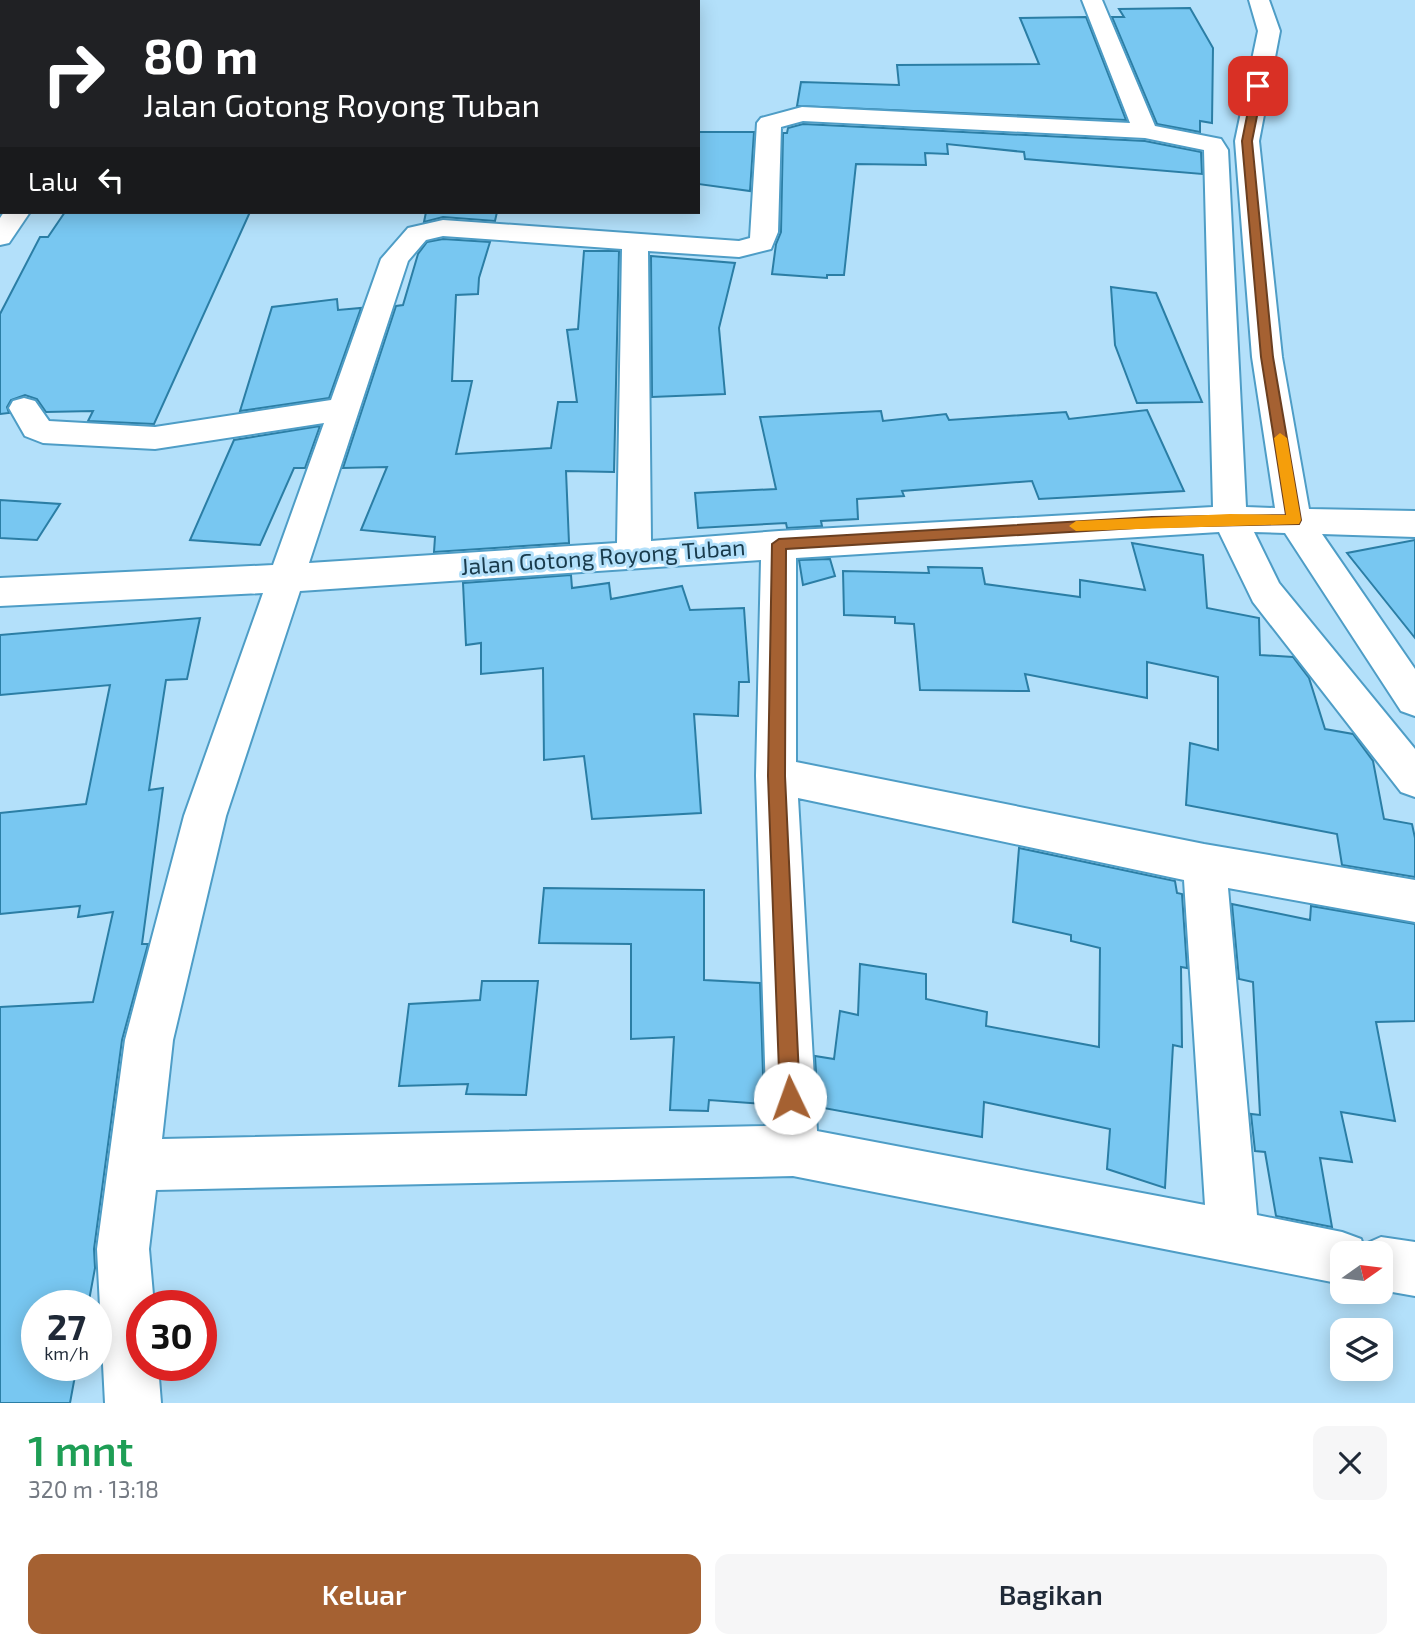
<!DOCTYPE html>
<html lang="id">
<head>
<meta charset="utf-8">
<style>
  :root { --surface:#fff; --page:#f6f6f7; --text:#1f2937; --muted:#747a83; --accent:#a56132 }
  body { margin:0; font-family:"Exo 2",sans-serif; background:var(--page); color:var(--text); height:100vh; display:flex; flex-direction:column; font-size:26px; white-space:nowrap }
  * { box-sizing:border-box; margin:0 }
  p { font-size:23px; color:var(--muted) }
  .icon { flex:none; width:38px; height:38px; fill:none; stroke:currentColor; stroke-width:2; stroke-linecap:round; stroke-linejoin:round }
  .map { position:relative; height:1403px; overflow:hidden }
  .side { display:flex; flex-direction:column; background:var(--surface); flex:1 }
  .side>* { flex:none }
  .banner { position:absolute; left:0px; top:0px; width:700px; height:214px; box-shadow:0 4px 18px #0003; background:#202124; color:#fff; overflow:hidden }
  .needle { width:46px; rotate:76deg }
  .buttons { position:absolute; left:1330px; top:1241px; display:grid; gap:14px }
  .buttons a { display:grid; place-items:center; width:63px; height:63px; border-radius:14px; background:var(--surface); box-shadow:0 4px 18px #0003; font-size:35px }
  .speed { position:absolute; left:21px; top:1290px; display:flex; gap:14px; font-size:35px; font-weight:700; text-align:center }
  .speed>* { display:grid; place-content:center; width:91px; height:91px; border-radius:50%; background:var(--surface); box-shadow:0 4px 18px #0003; line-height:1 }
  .speed small { font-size:18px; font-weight:400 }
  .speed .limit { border:10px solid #d22; background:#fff; color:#111 }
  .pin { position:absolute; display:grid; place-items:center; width:60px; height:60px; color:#fff; margin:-30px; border-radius:14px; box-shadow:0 4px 10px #0006 }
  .me { position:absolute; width:77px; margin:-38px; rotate:357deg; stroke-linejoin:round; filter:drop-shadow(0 0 5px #0008) }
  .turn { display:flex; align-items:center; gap:24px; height:147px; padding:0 28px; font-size:32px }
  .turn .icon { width:91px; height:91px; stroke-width:2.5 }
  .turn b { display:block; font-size:49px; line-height:60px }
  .then { display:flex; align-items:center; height:66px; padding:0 28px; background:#0003; gap:14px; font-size:26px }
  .round { display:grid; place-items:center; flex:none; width:74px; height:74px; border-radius:14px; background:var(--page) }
  .head { display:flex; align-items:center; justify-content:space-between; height:119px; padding:0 28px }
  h1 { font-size:42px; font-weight:600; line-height:52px; color:#1e9e55 }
  .button { display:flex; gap:14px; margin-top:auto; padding:14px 28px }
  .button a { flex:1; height:80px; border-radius:14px; background:var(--accent); color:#fff; font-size:28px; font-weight:600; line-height:80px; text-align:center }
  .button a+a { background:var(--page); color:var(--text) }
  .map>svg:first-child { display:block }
</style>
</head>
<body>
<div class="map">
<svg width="1415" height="1403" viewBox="0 0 1415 1403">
  <rect width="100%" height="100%" fill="#b3e0fa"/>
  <g fill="#78c7f1" stroke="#2b7ea5" stroke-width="2">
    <polygon points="1190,8 1213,48 1212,123 1200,121 1200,132 1157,124 1112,17 1124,17 1119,9"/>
    <polygon points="1086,17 1126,120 797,106 801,82 899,85 897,65 1039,64 1020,18"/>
    <polygon points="803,124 1145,141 1201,152 1202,174 1025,159 1024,152 947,144 948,154 925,153 926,165 856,164 844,275 827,275 827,278 772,274 776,244 781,232 783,133 787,133 788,128"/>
    <polygon points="698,132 754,132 750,191 698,184"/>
    <polygon points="65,212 250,212 154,424 88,421 93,411 46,412 37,399 25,395 11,400 7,407 9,413 0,414 0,314 40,237 48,237"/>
    <polygon points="426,212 497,212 495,221 443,217 424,222"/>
    <polygon points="443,239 490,242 479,278 478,294 456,295 452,381 472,381 456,454 551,448 558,402 577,402 567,330 578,329 584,251 619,251 614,472 566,471 569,543 434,552 435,537 361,530 387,467 343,468 396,306 403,305 418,254 427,242"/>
    <polygon points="651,256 735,263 719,328 725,394 652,397"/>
    <polygon points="1111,287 1156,293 1202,402 1137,403 1115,345"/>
    <polygon points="337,299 338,310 361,308 329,398 240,411 272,307"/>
    <polygon points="1147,410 1184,491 1039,499 1032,481 902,491 904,496 857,499 858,519 821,521 822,526 787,528 786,523 698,528 695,493 776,489 760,417 881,411 883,421 946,414 949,420 1066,412 1069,419"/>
    <polygon points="320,426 305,468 294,468 260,545 190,540 234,440"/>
    <polygon points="0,500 60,504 37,540 0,538"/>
    <polygon points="1415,540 1415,638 1347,553"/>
    <polygon points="1132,543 1203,555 1207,608 1259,618 1260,655 1293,657 1309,678 1325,729 1353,734 1373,761 1384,819 1412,824 1415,838 1415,877 1342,865 1337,834 1186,805 1190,743 1218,750 1218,677 1147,662 1147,698 1025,674 1029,691 920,690 914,624 895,623 895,617 844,615 843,571 929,573 928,567 982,568 985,584 1080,597 1080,580 1145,590"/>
    <polygon points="830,559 835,576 803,585 799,560"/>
    <polygon points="571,575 572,588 609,583 611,599 682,586 690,610 744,608 749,682 739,682 738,716 694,714 701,813 592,819 584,756 544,760 543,668 481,674 481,643 466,645 463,583"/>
    <polygon points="200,618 187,679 166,680 149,790 163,788 142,944 148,944 122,1040 94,1249 95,1268 88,1306 37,1306 37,1365 77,1365 70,1403 0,1403 0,1007 93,1002 113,912 78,917 80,906 0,914 0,813 86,804 110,685 0,695 0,635"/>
    <polygon points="1019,848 1175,881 1177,893 1182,894 1187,968 1181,967 1182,1047 1173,1045 1165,1188 1107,1169 1110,1129 984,1102 982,1137 818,1107 815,1056 834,1059 840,1011 858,1015 860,964 926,974 926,999 987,1012 986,1026 1099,1047 1100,948 1071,941 1071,935 1013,922"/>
    <polygon points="544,888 704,890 704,980 760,983 764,1104 709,1100 708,1111 670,1110 674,1037 631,1039 631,944 539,943"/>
    <polygon points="1232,904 1310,920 1311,906 1415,924 1415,1021 1376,1022 1395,1121 1341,1112 1352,1162 1320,1158 1332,1227 1276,1216 1265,1152 1255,1151 1251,1114 1260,1115 1253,982 1239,979"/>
    <polygon points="482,981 538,981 526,1095 466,1094 468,1084 399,1086 409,1004 480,1000"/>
  </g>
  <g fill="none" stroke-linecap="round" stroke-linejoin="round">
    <g stroke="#4e9dc6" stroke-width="4">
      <g id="street">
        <rect x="122" y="0" width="20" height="2"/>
        <path d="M1082,0H1102L1155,126L1221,139L1228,150L1246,507L1275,508L1252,357L1235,141L1258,31L1249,0H1269L1280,31L1259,141L1282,357L1309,509L1415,511V537L1322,534L1415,669V716L1401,711L1285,533L1254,532L1279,583L1415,749V797L1401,792L1253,602L1219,532L796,558V762L1204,844L1415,880V922L1228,888L1257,1215L1342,1232L1361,1239L1363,1245L1381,1237L1415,1242V1296L1381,1290V1253H1342V1284L793,1176L156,1190L149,1249L154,1306H142V1365H158L161,1403H105L97,1249L125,1040L184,816L263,593L0,606V578L273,565L324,423L155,449L43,443L25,436L9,408L13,401L24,398L35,401L49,421L155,427L331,400L381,259L408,228L443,220L739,241L750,238L757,123L761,118L802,107L1130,123ZM803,121L1145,138L1204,150L1213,507L779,531L651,541L648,251L739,257L771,249L778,232L781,127ZM443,236L622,249L617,543L309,563L408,261L426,240ZM761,560L756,776L767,1126L162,1139L173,1040L226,816L300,591ZM798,798L1184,880L1205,1205L817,1131Z"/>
        <polygon points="4,212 30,212 9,243 0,245 0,218"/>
      </g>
    </g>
    <use href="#street" fill="#fff" fill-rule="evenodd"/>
  </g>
  <polygon fill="#a56132" stroke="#6b3f20" stroke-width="2" points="1258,83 1263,86 1252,141 1273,357 1301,520 1299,524 1152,527 786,549 785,776 800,1098 797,1105 790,1108 783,1105 780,1098 768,776 772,544 779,539 1152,517 1286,515 1261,357 1242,141 1253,86"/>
  <polygon fill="#f59e0b" points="1280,433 1287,438 1301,520 1299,524 1076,531 1069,526 1076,521 1230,514 1286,515 1274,438"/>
  <g text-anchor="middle" stroke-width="6" stroke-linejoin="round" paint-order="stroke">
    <g font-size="23" fill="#193b4c" stroke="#b3e0fa">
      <text transform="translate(603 557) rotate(-4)" y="8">Jalan Gotong Royong Tuban</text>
    </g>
  </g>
</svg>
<div class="buttons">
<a><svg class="needle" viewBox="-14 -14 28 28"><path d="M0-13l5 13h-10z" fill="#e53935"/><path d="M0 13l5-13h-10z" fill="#747a83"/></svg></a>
<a><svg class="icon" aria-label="layers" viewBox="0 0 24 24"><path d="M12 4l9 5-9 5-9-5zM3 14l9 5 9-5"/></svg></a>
</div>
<div class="speed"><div>27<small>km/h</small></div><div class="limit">30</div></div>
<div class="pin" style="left:1258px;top:86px;background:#d93025"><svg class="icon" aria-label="arrive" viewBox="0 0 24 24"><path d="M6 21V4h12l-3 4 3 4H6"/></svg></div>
<svg class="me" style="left:790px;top:1098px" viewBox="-20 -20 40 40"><circle r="19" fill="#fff"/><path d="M0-13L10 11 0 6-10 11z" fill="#a56132"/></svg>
<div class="banner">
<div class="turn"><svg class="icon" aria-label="right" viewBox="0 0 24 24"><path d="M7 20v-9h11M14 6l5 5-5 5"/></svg><div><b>80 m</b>Jalan Gotong Royong Tuban</div></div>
<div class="then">Lalu<svg class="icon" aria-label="left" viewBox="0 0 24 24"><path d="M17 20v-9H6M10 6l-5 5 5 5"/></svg></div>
</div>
</div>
<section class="side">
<div class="head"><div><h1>1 mnt</h1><p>320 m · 13:18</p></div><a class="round"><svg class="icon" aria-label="close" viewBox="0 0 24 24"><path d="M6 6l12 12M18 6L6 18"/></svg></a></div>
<div class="button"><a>Keluar</a><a>Bagikan</a></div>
</section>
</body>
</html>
